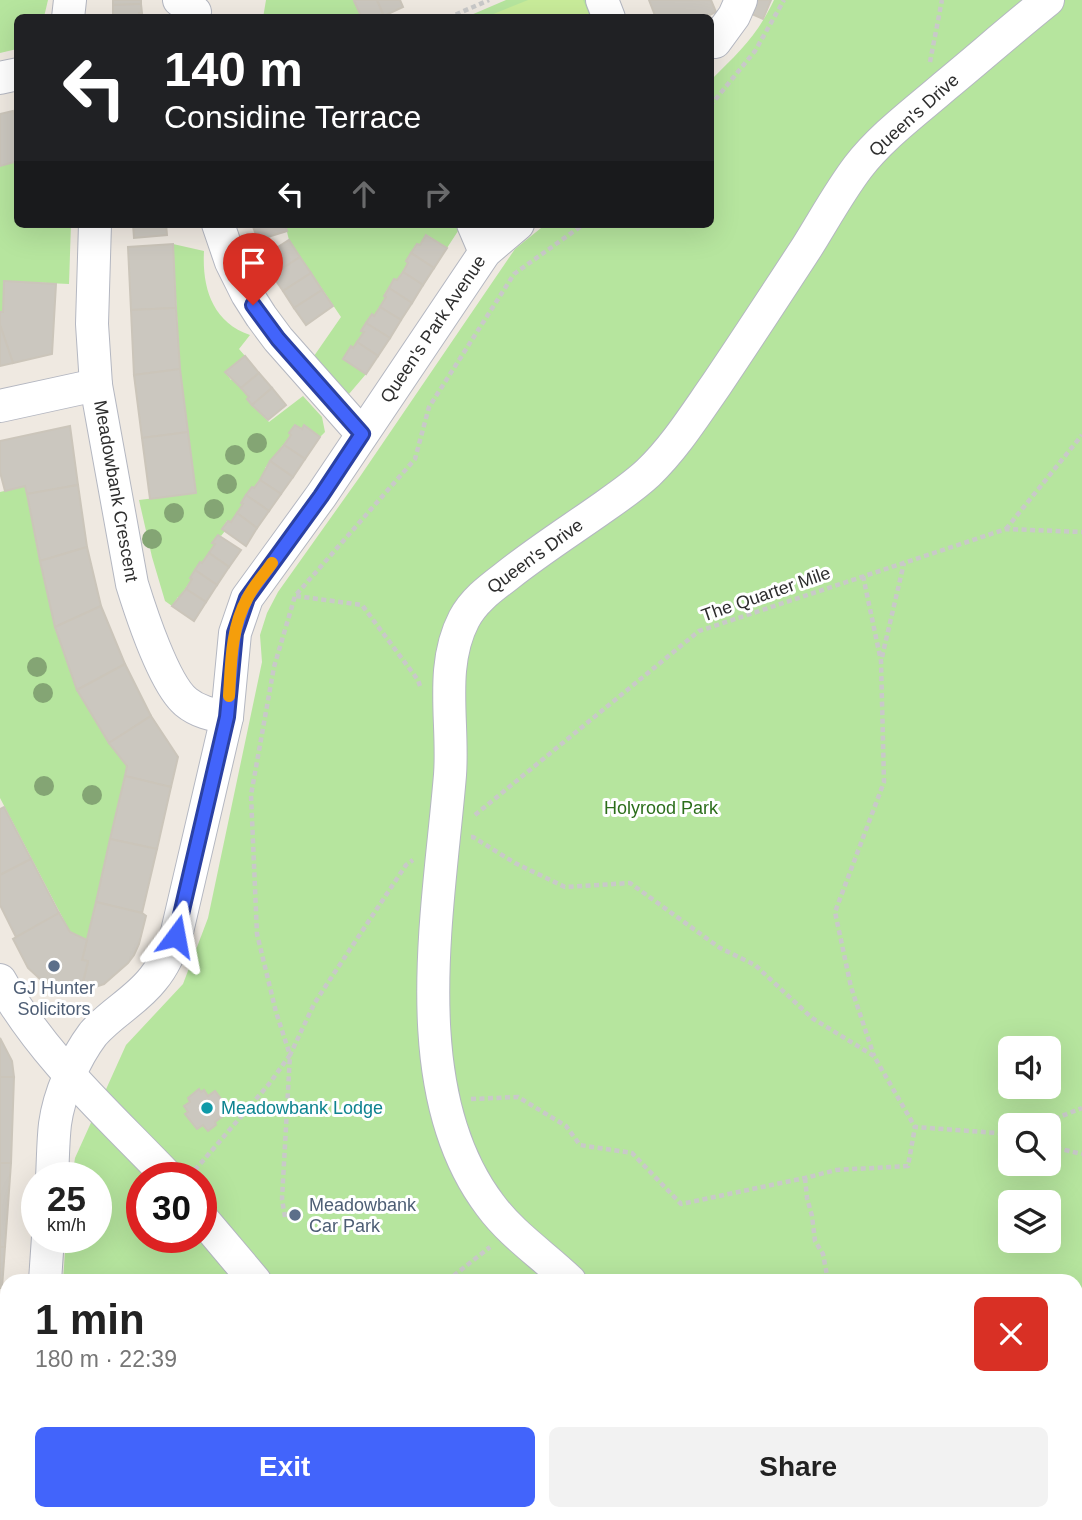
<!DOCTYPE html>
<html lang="en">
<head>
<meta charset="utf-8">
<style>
  :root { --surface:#fff; --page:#f2f2f2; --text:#222; --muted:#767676; --accent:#4264fb }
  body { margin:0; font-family:Arial,sans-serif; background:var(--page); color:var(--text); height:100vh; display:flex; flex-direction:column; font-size:26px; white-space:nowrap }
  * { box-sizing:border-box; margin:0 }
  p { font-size:23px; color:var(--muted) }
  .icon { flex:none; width:38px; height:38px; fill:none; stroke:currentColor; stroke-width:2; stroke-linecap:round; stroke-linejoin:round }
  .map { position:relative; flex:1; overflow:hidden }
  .panel { position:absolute; left:0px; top:1274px; width:1083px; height:247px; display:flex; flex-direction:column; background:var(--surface); border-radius:21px 21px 0 0; box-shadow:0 7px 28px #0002 }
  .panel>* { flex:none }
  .hud { position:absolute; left:14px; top:14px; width:700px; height:214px; border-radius:10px; box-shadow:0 7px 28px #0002; background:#202124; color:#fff; overflow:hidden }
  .controls { position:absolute; left:998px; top:1036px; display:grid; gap:14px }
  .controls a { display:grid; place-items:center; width:63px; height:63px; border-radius:10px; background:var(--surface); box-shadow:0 7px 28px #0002; font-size:35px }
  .speed { position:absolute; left:21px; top:1162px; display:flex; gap:14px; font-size:35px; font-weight:700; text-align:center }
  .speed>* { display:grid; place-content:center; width:91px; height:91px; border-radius:50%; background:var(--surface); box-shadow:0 7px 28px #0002; line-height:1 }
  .speed small { font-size:18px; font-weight:400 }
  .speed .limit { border:10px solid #d22; background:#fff; color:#111 }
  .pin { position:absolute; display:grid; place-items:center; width:60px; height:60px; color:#fff; margin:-72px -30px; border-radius:50% 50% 50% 0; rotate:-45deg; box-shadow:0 0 7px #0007 }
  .pin .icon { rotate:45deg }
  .me { position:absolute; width:77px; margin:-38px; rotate:13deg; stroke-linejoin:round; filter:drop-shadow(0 0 5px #0008) }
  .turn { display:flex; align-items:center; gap:24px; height:147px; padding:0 35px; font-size:32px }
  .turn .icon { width:91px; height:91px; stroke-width:2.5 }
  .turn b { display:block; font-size:49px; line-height:60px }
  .lanes { display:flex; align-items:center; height:66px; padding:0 35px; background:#0003; justify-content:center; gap:35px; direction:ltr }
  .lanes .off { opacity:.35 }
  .round { display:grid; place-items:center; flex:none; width:74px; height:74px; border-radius:10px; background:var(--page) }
  .summary { display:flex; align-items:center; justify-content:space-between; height:119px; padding:0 35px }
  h1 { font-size:42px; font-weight:600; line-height:52px }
  .primary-button { display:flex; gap:14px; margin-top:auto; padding:14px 35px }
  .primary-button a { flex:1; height:80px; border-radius:10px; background:var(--accent); color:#fff; font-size:28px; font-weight:600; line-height:80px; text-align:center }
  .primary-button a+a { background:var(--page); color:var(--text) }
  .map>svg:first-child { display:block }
</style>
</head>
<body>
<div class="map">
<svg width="1082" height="1520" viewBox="0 0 1082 1520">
  <rect width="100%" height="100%" fill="#efe9e1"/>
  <g fill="#b6e59e" fill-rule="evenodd">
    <polygon points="0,0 48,0 44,17 18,18 17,49 0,53"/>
    <polygon points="266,0 356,0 354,1 362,17 263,18"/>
    <polygon points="506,0 590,0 598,18 464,18"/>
    <path d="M774,0H1082V1520H48L49,1514H1076V1281H63L66,1237H96V1178H72L75,1158L126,1045L183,984L208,918L262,662L260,635L267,613L278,592L359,478L515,249L546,224H710L711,80C738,53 757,36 774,0ZM1010,1048H1048V1087H1010ZM1010,1125H1048V1164H1010ZM142,1178H201V1237H142ZM1010,1202H1048V1241H1010Z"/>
    <polygon points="17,161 18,224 71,224 69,284 4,281 3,312 0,312 0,166"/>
    <polygon points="285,224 404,224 405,227 413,224 455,224 458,231 447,248 427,235 397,280 394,279 384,295 386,297 374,316 372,315 361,330 364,332 353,348 351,347 366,374 349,394 314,356 341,317 289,240"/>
    <path d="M173,244L204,251C202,287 212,322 250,335L239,349L245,356L226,373L231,380L233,379L249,397L248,399L269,422L303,396L322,417L325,432L320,437L304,426L302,429L295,425L289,433L291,435L265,468L266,470L254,488L252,487L241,502L243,504L231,522L227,521L222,529L225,531L221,536L218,535L213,543L215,544L202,563L200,562L190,578L192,579L179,598L178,597L172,606L165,601L152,557L139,500L195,493L180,369Z"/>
    <polygon points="25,486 55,627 77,690 109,743 127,766 87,940 70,932 0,798 0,492"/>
  </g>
  <polygon fill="#c9ec9a" points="528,0 583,0 590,17 486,17"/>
  <g fill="#cbc7bf" stroke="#cbc5ba" stroke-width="2">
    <polygon points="113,0 141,0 141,4 113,5"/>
    <polygon points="356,0 377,0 384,16 379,18 362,18 354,1"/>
    <polygon points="377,0 400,0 403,7 384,16"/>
    <polygon points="649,0 711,0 716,12 703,18 656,18"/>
    <polygon points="750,0 771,0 763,19 745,11"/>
    <polygon points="141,4 142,13 139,13 139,18 113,18 113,5"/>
    <polygon points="13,111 18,126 18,161 0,166 0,114"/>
    <polygon points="133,224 166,224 167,235 134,238"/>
    <polygon points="252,224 285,224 287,231 258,240"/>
    <polygon points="426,235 447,248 434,268 411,253 417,244 420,245"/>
    <polygon points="289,240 300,257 272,275 261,258"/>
    <polygon points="173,244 176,308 131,310 128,247"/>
    <polygon points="411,253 434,268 423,285 403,272 408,263 406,261"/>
    <polygon points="300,257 311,273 283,291 272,275"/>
    <polygon points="403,272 423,285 412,303 389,288 394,279 397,280"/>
    <polygon points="311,273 322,290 294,308 283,291"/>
    <polygon points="4,281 56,284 52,354 13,363 0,325 0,312 3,312"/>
    <polygon points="389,288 412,303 401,320 380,307 386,297 384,296"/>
    <polygon points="322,290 333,306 306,325 294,308"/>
    <polygon points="380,307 401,320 390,338 366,323 372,314 374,316"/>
    <polygon points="176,308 180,369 134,375 131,310"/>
    <polygon points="366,323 390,338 378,356 357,342 364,332 361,331"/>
    <polygon points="0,325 13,363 0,366"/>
    <polygon points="357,342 378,356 366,374 343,359 351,346 353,348"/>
    <polygon points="245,356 259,373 241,388 225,372"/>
    <polygon points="180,369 188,432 142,438 134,375"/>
    <polygon points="259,373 272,388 252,405 247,399 249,397 241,388"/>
    <polygon points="272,388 286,405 268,420 252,405"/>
    <polygon points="295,425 302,429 304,425 320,437 305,459 284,445 291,435 289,433"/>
    <polygon points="70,426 78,485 27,494 25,486 5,491 0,472 0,441"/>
    <polygon points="188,432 196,493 150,499 142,438"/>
    <polygon points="284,445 305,459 293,477 270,461"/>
    <polygon points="270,461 293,477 281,494 260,480"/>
    <polygon points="260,480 281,494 269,511 246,495 252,487 254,488"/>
    <polygon points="78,485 87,547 40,561 27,494"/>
    <polygon points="246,495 269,511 257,528 237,513 243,504 241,503"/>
    <polygon points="237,513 257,528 246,546 222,529 228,521 231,522"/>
    <polygon points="218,535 241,550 229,567 209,553 215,544 212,543"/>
    <polygon points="87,547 101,606 55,627 40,561"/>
    <polygon points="209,553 229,567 217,585 195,570 200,562 202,563"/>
    <polygon points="195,570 217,585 206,602 186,589 192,579 190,578"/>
    <polygon points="186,589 206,602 194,621 172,606"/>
    <polygon points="101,606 125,664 77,690 55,627"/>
    <polygon points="125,664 151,716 109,743 77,690"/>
    <polygon points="151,716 178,757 171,787 125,776 127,766 109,743"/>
    <polygon points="125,776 171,787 157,849 110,839"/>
    <polygon points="4,807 31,859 0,875 0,809"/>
    <polygon points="110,839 157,849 142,913 96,902"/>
    <polygon points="31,859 59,913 16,937 0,905 0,875"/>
    <polygon points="96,902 142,913 146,916 139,944 134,955 128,963 104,984 86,990 81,990 88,961 82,960"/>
    <polygon points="59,913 70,932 87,940 82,960 88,961 81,990 58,987 41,980 28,968 13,939"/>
    <polygon points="0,1038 12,1061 14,1077 0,1077"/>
    <polygon points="0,1077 14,1077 11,1163 0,1163"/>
    <polygon points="199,1089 201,1092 204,1090 208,1096 215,1091 230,1111 215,1122 216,1125 208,1131 203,1125 197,1129 185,1114 188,1112 184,1106 190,1102 188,1098"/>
    <polygon points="0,1163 11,1163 5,1247 0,1247"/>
    <polygon points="0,1247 5,1247 2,1288 0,1288"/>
  </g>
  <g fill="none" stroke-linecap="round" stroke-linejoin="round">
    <g stroke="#b4b7c1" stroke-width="34">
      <g id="minor">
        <polyline points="179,0 195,12"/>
        <polyline points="602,0 609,18"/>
        <polyline points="68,18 70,0"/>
        <polyline points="715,42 734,16 741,0"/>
        <polyline points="0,78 18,74"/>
        <path d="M95,224L92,324L96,385L132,584C141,613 164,684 186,702C198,712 212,715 227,717"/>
        <polyline points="218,224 231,262 247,294 261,316 278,339 362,434"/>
        <polyline points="473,224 485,252"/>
        <polyline points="0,406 96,385"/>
        <path d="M0,980C42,1056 109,1115 169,1178"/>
        <path d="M52,1178C53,1160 53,1141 55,1124C59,1094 75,1058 93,1034C111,1013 136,1001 153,979C164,966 170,951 176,936L227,717L235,633L247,598L321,496L485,252L518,224"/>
        <polyline points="201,1217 255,1281"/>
        <polyline points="45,1281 48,1237"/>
        <path d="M570,1281C543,1255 512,1235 490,1205C403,1090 439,908 450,775C454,723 439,667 464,619C474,600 491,588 508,575C537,552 568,532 598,511C615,499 633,487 648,473C675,447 695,415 716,385C747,339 777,293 807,247C824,220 839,192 858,167C882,136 915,112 945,86C979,58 1013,28 1048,0"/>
        <polyline points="446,1514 451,1520"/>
        <polyline points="28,1520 28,1514"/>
        <polyline points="663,1520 665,1514"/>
      </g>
    </g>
    <g stroke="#c9c9c9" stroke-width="4.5" stroke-dasharray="5 3.5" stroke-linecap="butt">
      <polyline points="448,18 489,0"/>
      <polyline points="930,62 942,0"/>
      <polyline points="710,106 755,51 784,0"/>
      <polyline points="1006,529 1082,435"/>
      <polyline points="863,576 881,661 884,782 835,912 851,987 874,1056"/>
      <polyline points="296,596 362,605 418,680 420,686"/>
      <polyline points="882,657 904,563"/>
      <polyline points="475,815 699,631 1006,529 1082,532"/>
      <polyline points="471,837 473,837 515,863 565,887 630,883 720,948 755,965 812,1018 874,1056 915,1127"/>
      <polyline points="471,1099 518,1097 566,1126 580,1145 632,1153 681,1204 805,1178 836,1170 908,1166 915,1127 997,1133 1010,1136"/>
      <polyline points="1039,1125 1082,1108"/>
      <polyline points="1048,1146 1082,1154"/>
      <polyline points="195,1170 269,1084 290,1055 276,1012 257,934 251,795 274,667 295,596 415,459 429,407 514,274 584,224"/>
      <polyline points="805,1178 807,1198 812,1216 815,1241 823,1254 828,1281"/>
      <polyline points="285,1217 282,1199 290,1055 314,1004 325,987 406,865 413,860"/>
      <polyline points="447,1281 490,1247"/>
      <polyline points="588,1514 595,1520"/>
      <polyline points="706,1514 712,1520"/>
      <polyline points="945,1514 946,1520"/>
      <polyline points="623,1520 628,1514"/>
    </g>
    <use href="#minor" stroke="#fff" stroke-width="32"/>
  </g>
  <g fill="#84a574">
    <circle cx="257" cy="443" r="10"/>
    <circle cx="235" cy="455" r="10"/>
    <circle cx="227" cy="484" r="10"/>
    <circle cx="214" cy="509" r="10"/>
    <circle cx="174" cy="513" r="10"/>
    <circle cx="152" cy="539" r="10"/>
    <circle cx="37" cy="667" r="10"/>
    <circle cx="43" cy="693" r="10"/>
    <circle cx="44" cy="786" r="10"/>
    <circle cx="92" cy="795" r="10"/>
  </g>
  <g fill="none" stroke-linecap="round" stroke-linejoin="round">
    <g stroke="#2b41a3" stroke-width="18">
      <polyline id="route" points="176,936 227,717 235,633 247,598 321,496 362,434 278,339 253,305"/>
    </g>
    <use href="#route" stroke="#4264fb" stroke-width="12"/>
    <path stroke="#f59e0b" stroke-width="12" d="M229,696C231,664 231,628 247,599C253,586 264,575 272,563"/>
  </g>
  <g fill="#5c6f8a" stroke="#fff" stroke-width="2.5">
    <circle cx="54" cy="966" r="7"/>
    <circle cx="295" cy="1215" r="7"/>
  </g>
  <circle fill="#0f9aa8" stroke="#fff" stroke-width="2.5" cx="207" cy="1108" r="7"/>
  <g text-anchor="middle" stroke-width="6" stroke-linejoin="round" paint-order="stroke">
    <g font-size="18" fill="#2e2e2e" stroke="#fff">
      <text transform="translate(914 115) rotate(-42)" y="6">Queen's Drive</text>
      <text transform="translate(433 329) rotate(-56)" y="6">Queen's Park Avenue</text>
      <text transform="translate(116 491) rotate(80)" y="6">Meadowbank Crescent</text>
      <text transform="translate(535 556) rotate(-36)" y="6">Queen's Drive</text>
      <text transform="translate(766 594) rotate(-19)" y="6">The Quarter Mile</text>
    </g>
    <g font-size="18" fill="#2c6e1b" stroke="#fff">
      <text x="661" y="814">Holyrood Park</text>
    </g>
    <g font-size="18" fill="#4e5e75" stroke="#fff">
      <text x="54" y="994">GJ Hunter<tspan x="54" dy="21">Solicitors</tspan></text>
      <text x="309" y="1211" text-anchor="start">Meadowbank<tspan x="309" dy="21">Car Park</tspan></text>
    </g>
    <g font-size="18" fill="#0d838f" stroke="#fff" text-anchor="start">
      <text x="221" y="1114">Meadowbank Lodge</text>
    </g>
  </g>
</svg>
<div class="controls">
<a><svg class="icon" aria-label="sound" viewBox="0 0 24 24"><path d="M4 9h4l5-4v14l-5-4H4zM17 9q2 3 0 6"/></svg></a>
<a><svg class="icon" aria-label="search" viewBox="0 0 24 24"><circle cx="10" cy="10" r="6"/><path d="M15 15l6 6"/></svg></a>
<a><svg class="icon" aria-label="layers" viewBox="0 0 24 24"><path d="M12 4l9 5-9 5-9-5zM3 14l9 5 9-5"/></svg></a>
</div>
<div class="speed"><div>25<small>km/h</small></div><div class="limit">30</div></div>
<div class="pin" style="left:253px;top:305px;background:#d93025"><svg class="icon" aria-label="arrive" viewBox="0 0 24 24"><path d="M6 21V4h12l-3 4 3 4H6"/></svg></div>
<svg class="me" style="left:176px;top:936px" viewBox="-20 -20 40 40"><path d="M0-17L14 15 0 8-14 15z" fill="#4264fb" stroke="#fff" stroke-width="4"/></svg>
<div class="hud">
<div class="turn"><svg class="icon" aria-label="left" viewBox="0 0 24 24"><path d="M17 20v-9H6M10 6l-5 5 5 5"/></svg><div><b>140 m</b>Considine Terrace</div></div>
<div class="lanes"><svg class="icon" aria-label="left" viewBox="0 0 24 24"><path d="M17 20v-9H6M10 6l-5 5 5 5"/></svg><svg class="icon off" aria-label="ahead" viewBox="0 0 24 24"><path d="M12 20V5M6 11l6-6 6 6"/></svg><svg class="icon off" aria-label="right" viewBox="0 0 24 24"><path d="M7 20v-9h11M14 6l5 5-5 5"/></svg></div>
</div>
<section class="panel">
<div class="summary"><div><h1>1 min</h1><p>180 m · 22:39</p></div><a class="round" style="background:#d93025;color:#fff"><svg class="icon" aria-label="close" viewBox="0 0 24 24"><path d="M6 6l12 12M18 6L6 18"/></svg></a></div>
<div class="primary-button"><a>Exit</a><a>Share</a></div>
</section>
</div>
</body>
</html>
